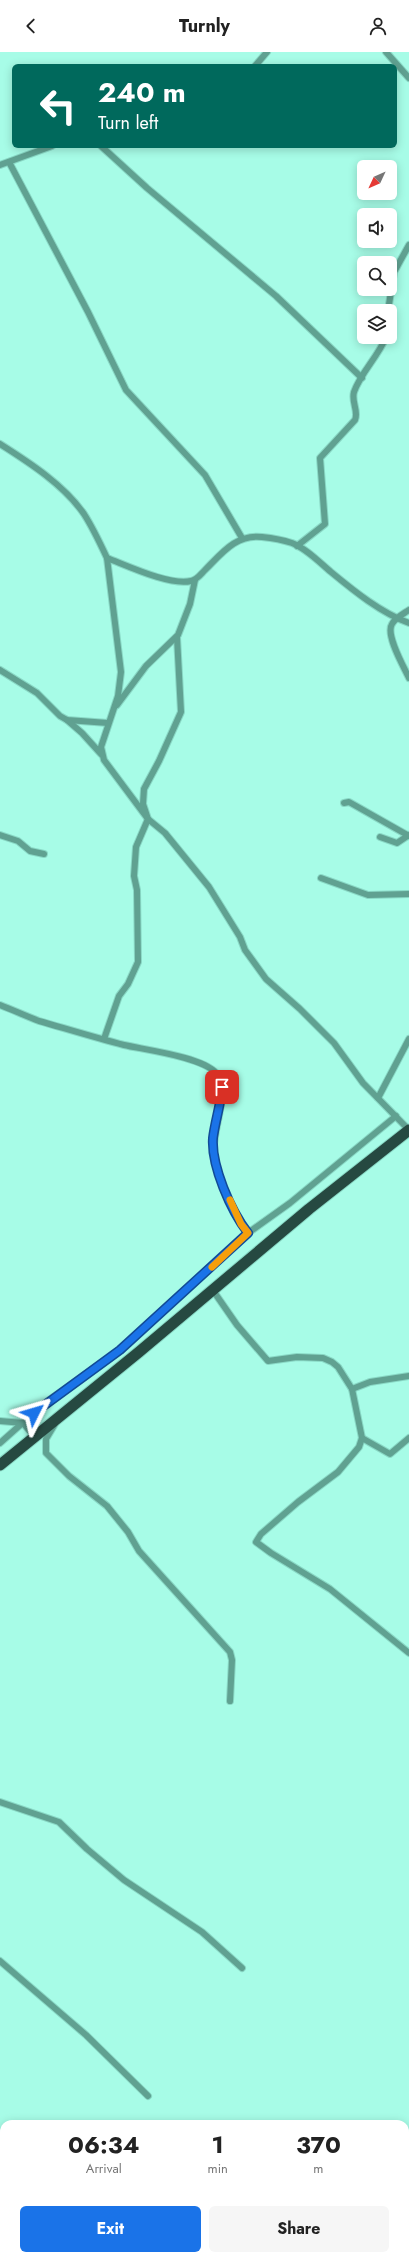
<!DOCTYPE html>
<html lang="en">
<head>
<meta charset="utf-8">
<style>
  :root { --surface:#fff; --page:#f6f6f6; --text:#222; --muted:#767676; --accent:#1a73e8 }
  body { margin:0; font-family:Jost,sans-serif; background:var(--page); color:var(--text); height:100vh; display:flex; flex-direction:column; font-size:15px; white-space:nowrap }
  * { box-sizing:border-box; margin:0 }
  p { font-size:13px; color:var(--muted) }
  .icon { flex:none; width:22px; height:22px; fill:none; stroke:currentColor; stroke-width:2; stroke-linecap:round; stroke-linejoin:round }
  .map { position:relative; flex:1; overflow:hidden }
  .details { position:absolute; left:0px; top:2068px; width:409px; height:140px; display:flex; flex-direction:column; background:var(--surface); border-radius:12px 12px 0 0; box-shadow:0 2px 10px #0003 }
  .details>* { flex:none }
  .hud { position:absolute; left:12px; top:12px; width:385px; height:84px; border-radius:6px; box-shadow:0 2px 10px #0003; background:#00695c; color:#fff; overflow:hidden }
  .needle { width:26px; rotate:226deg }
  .buttons { position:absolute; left:357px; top:108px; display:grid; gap:8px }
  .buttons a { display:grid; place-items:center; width:40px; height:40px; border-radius:6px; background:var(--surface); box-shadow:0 2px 10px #0003; font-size:20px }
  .pin { position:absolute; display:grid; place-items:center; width:34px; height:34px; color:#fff; margin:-17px; border-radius:8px; box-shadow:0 2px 6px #0006 }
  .me { position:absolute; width:44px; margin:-22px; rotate:50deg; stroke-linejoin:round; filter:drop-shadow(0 0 3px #0008) }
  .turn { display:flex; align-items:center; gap:14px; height:84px; padding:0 20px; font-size:18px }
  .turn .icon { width:52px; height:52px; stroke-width:2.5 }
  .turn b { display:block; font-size:28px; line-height:34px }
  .eta { display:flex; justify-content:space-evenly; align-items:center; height:68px; text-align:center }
  .eta b { font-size:24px; font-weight:700; line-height:28px }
  .button { display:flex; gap:8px; margin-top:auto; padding:8px 20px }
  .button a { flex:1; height:46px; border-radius:6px; background:var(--accent); color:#fff; font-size:16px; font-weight:700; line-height:46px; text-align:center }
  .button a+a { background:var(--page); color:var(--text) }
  header { display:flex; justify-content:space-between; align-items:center; height:52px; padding:0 20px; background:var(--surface); font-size:18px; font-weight:700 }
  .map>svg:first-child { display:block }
</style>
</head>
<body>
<header><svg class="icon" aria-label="back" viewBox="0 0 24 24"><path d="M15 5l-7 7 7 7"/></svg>Turnly<svg class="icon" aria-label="person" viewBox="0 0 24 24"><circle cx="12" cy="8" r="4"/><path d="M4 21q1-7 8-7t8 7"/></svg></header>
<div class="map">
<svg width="409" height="2208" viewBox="0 0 409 2208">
  <rect width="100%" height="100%" fill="#a7fce7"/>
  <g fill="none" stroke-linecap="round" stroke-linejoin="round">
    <g stroke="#89d8c5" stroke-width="8">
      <g id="minor">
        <polyline points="386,0 409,26"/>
        <polyline points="255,14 267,0"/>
        <polyline points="101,94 147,136 276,244 362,326"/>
        <polyline points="9,110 88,260 126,338 205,423 242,486"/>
        <polyline points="0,113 52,94"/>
        <polyline points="388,259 394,220 409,193"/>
        <path d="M0,392C30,411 64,433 84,462C93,476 100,491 107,506C128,514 170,534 191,529C197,528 201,522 205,518C222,501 236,482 262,485C272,486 283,488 292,491C307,497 319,510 331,520C354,539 381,561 409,571"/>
        <path d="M297,494L325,472L320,406L355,368C359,359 351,350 354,340C361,320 378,305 386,285"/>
        <polyline points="107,506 121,620 118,644 101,695 104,708 148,767 165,781 209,835 240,885 245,898 266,927 300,957 334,991 363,1031 409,1078"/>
        <path d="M409,558C403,562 395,566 392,572C385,583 404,615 409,626"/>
        <polyline points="0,618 37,641 60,664 67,668 108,671"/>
        <polyline points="117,653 146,614 178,583 190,552 195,528"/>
        <polyline points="67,668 82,681 101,702"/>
        <polyline points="344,751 349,750 409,784"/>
        <polyline points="0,783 18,789 30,799 44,802"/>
        <polyline points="380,785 397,791 409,783"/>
        <polyline points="321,826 368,843 409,842"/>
        <path d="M0,953C13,958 26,964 39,969C67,977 96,986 124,993C146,998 202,1005 216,1021C232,1038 211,1079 214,1101C216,1125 233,1162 248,1181"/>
        <polyline points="104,987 119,944 128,932 138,910 137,838 134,824 136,795 148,767 143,752 144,737 159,709 181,660 177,585"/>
        <polyline points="378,1046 409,987"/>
        <polyline points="212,1237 237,1273 268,1309 297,1305 323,1306 332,1310 338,1315 352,1337 362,1386 359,1395 338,1420 298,1450 261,1482 256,1490 271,1501 330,1537 409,1601"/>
        <polyline points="352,1337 370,1330 409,1324"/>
        <polyline points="0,1369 23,1371 34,1384"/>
        <polyline points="55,1372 46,1387 46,1401 69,1424 107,1454 128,1480 139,1499 230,1600 232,1608 230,1649"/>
        <polyline points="362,1386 390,1402 409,1386"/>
        <polyline points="0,1391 45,1351 120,1298 248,1181 290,1151 396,1064"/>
        <polyline points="0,1750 59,1770 87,1797 124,1828 202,1880 242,1916"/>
        <polyline points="0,1909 86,1983 148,2044"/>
      </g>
    </g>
    <g stroke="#89d8c5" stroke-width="13">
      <polyline id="trunk" points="0,1413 139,1300 309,1157 409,1078"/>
    </g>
    <use href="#minor" stroke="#60a191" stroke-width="6"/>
    <use href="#trunk" stroke="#264941" stroke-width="11"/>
  </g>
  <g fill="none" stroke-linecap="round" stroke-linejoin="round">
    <g stroke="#114b97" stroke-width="10">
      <path id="route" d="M34,1361L120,1298L248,1181C231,1159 211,1114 213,1086C215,1069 221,1052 222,1035"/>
    </g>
    <use href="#route" stroke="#1a73e8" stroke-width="7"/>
    <polyline stroke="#f59e0b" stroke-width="7" points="212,1215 248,1181 241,1172 230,1148"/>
  </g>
</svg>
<div class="buttons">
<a><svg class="needle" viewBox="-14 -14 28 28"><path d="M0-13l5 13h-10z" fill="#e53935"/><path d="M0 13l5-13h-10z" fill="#767676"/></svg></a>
<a><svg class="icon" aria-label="sound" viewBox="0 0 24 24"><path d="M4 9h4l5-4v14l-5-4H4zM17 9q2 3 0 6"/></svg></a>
<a><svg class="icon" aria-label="search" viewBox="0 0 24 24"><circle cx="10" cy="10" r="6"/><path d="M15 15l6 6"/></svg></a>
<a><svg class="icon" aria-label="layers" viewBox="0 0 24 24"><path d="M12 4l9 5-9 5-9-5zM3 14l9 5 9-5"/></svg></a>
</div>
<div class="pin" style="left:222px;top:1035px;background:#d93025"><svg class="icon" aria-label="arrive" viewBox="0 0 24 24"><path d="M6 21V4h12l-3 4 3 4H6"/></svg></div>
<svg class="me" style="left:34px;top:1361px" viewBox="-20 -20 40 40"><path d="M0-17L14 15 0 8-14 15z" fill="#1a73e8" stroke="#fff" stroke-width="4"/></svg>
<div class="hud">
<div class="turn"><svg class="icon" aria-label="left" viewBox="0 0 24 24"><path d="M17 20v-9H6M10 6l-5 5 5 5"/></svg><div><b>240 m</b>Turn left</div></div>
</div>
<section class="details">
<div class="eta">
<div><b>06:34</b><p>Arrival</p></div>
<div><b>1</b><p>min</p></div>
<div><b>370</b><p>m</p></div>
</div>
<div class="button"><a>Exit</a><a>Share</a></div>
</section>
</div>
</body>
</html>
